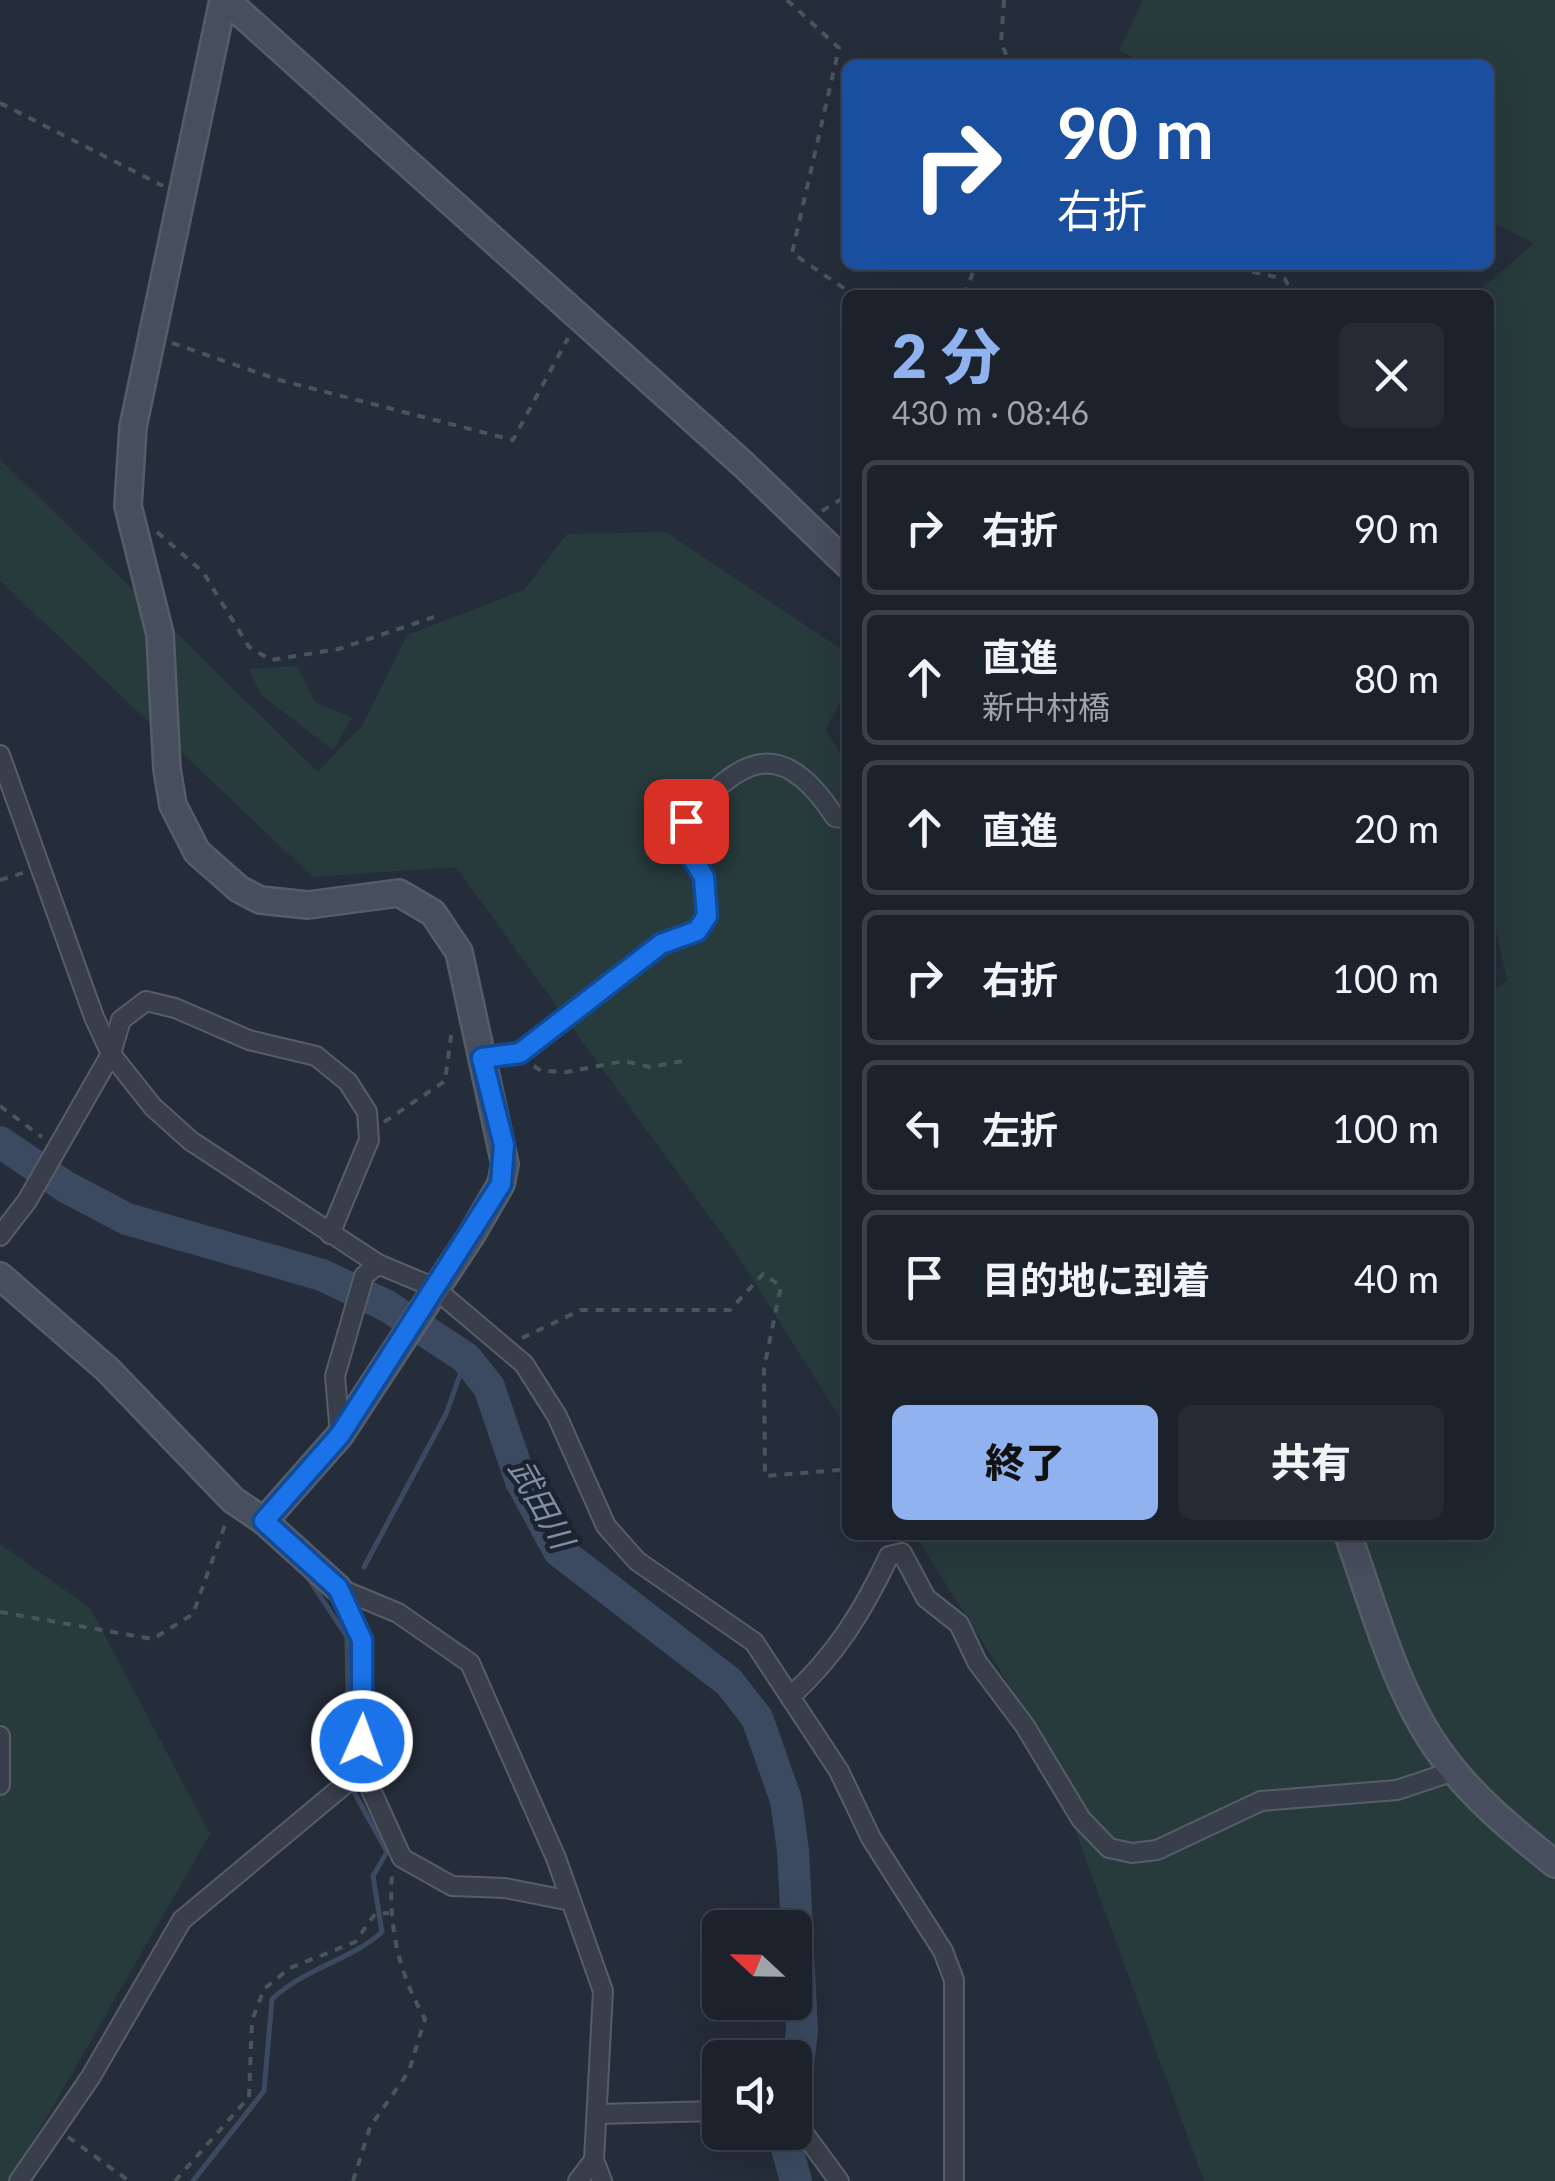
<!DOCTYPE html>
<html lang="ja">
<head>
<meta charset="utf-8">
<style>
  :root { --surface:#1c222c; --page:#252a34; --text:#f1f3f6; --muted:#a0a4a9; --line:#3a3f48; --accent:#90b3ef }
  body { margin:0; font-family:Lato,"Noto Sans JP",sans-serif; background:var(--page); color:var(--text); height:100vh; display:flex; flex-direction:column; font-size:38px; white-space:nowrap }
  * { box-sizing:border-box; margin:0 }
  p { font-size:32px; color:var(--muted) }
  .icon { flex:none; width:55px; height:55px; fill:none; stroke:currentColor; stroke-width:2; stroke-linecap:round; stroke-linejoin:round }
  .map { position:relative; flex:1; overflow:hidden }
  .sheet { position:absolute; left:842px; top:290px; width:652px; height:1250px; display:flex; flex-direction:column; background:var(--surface); border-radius:15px; box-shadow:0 10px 40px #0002,0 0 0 2px var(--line) }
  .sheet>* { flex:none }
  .hud { position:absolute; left:842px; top:60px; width:652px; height:210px; border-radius:15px; box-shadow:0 10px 40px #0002,0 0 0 2px var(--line); background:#1a4fa0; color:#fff; overflow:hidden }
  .needle { width:65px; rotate:292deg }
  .controls { position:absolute; left:702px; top:1910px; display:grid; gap:20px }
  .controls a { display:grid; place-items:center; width:110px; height:110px; border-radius:15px; background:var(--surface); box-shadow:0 10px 40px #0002,0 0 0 2px var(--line); font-size:50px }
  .pin { position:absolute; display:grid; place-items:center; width:85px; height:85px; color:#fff; margin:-42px; border-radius:20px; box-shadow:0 5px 15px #0006 }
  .me { position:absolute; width:110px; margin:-55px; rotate:2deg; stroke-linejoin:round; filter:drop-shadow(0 0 8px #0008) }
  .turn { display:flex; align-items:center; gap:35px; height:210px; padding:0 50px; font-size:45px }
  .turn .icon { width:130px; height:130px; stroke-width:2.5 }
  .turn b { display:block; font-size:70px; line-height:85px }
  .round { display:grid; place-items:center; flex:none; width:105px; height:105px; border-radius:15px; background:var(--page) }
  .summary { display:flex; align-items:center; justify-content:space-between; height:170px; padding:0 50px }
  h1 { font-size:60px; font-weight:800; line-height:75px; color:var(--accent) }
  .button { display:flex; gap:20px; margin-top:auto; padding:20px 50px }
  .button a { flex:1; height:115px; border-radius:15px; background:var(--accent); color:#111; font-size:40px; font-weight:800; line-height:115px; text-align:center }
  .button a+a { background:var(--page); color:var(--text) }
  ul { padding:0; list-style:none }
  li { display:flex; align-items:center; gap:30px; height:135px; margin:0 20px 15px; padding:0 30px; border:5px solid var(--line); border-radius:15px }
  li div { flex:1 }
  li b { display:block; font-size:38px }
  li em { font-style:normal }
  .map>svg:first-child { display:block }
</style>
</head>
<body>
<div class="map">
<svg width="1555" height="2181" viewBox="0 0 1555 2181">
  <rect width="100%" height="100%" fill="#252d3a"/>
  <g fill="#273a3c">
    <polygon points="1143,0 1555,0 1555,2181 1204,2181 1039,1732 915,1535 1490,1535 1490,993 1507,980 1490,902 1490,295 1474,295 1534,243 1490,222 1490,65 1150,65 1119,51"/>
    <polygon points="0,459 318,772 363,724 407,635 524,590 567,534 666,532 847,653 847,689 826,730 848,765 847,1429 738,1256 456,867 313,877 0,581"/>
    <polygon points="297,666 315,702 352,718 333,750 261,695 249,669"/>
    <polygon points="0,1544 90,1608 210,1834 10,2181 0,2181"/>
  </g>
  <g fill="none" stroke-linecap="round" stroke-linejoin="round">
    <g stroke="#3b4a61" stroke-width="5">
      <polyline points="135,1416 218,1502"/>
      <polyline points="364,1567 446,1414 466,1358"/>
      <polyline points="305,1573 347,1637 349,1757"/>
      <path d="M193,2181L264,2091L272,1999C307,1967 351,1960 382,1932L373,1876L387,1852L354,1792"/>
    </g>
    <g stroke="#3b4a61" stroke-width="32">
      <polyline points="0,1142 66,1187 127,1219 322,1275 387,1306 466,1358 489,1387 521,1481 559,1551 729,1682 757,1718 786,1800 793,1850 802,2031 795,2088"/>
      <polyline points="789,2132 787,2149 796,2181"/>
    </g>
    <g stroke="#565d68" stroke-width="22">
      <g id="street">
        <polyline points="0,755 94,1017 111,1054 153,1107 191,1141 378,1264 433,1287 524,1364 557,1416 606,1526 637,1561 754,1642 839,1771 871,1838 943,1951 954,1980 954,2181"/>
        <path d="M482,1059L520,1053L661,944L697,931L707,916L703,877L687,849L686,821C742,755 782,736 835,817L848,819"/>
        <polyline points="0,1236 27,1201 111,1054 121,1020 146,1001 175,1008 249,1040 316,1056 348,1082 367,1112 369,1140 330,1234"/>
        <polyline points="340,1435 335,1376 364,1276 378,1264"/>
        <polyline points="338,1588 398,1613 470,1663 556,1858 603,1991 594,2160 602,2181"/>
        <polyline points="338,1588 362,1640 362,1770 402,1858 452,1886 505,1888 571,1901"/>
        <path d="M790,1697C836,1655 863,1611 889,1556L902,1553L926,1598L959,1624L977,1662L1025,1726L1081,1819L1109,1848L1132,1853L1157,1850L1261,1801L1397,1790L1454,1771"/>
        <polyline points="0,1736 0,1785"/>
        <polyline points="597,2114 720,2111"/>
        <polyline points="795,2130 803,2132 839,2181"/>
        <polyline points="19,2181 90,2078 182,1920 362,1770"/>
        <polyline points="578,2181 594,2160"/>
      </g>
    </g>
    <g stroke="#565d68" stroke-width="30">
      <g id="secondary">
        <polyline points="223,0 133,427 128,506 160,634 167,769 173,805 197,852 239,889 260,900 308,905 399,893 433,913 459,952 505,1164 501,1184 472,1234 340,1435 264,1521"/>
        <polyline points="226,0 744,465 848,565"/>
        <polyline points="0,1276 108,1370 233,1500 264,1521 338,1588"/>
        <path d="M1348,1535C1373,1604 1394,1686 1436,1747C1468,1794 1511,1829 1555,1864"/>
      </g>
    </g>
    <g stroke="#46575a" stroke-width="4" stroke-dasharray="8 8" stroke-linecap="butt">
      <polyline points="787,0 839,48 792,253 854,295"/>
      <polyline points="1004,0 1001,43 1011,65"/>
      <polyline points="0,103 163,186"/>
      <polyline points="1221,265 1285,279 1293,295"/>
      <polyline points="964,295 976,265"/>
      <polyline points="172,343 279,380 513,440 568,338"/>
      <polyline points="822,511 848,495"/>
      <polyline points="157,532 203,572 249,647 271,660 339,649 434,617"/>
      <polyline points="0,880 26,872"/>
      <polyline points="534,1066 541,1071 567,1072 624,1061 650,1067 683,1061"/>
      <polyline points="0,1106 42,1137"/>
      <polyline points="384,1122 445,1081 452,1029"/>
      <polyline points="522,1338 581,1310 730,1310 763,1274 781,1286 764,1368 765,1476 839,1470 848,1474"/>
      <polyline points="0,1612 153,1639 193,1614 226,1522"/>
      <polyline points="68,2137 129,2181"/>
      <polyline points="175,2181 249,2097 252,2020 264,1989 290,1968 355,1942 375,1914 389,1913"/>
      <path d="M353,2181L370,2127L409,2071L425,2019C399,1974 388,1926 392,1874"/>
    </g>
    <use href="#street" stroke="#383f4a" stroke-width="18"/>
    <use href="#secondary" stroke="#474e5d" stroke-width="25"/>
  </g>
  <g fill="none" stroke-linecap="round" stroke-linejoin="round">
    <g stroke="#114b97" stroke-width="25">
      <polyline id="route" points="362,1741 362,1640 338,1588 264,1521 340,1435 501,1184 504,1145 482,1058 520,1053 661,944 697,931 707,916 704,877 687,849 686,821"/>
    </g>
    <use href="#route" stroke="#1a73e8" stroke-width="18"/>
  </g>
  <g text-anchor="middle" stroke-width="9" stroke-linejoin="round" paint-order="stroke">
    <g font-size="32" font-style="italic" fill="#7d90ab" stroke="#1d242f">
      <text transform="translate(541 1504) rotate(61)" y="11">武田川</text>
    </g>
  </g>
</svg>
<div class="controls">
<a><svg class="needle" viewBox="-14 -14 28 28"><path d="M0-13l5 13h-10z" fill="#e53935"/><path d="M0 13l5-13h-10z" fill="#a0a4a9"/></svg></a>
<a><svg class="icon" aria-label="sound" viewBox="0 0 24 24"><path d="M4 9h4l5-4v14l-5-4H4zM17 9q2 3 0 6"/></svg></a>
</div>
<div class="pin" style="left:686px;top:821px;background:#d93025"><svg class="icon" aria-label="arrive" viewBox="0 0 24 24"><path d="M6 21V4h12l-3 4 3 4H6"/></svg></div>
<svg class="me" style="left:362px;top:1741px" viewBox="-20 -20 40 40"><circle r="17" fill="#1a73e8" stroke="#fff" stroke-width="3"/><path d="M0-11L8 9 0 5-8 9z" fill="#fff"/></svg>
<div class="hud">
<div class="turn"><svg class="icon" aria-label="right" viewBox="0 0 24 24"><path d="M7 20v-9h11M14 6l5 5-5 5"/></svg><div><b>90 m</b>右折</div></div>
</div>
<section class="sheet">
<div class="summary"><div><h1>2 分</h1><p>430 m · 08:46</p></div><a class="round"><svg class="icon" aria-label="close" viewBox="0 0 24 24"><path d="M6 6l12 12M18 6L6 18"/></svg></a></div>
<ul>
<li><svg class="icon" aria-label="right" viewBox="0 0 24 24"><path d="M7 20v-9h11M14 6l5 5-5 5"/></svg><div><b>右折</b></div><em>90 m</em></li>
<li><svg class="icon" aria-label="ahead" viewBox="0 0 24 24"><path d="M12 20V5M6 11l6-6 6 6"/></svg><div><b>直進</b><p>新中村橋</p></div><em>80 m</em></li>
<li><svg class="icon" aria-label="ahead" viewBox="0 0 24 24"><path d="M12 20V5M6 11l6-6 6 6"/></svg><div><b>直進</b></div><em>20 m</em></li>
<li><svg class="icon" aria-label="right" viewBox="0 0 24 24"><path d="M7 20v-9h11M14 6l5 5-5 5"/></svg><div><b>右折</b></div><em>100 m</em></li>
<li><svg class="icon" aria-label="left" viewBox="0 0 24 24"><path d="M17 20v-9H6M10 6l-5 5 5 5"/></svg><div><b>左折</b></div><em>100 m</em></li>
<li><svg class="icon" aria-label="arrive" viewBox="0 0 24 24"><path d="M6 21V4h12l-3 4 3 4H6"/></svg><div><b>目的地に到着</b></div><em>40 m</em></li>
</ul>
<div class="button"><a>終了</a><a>共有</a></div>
</section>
</div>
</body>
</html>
